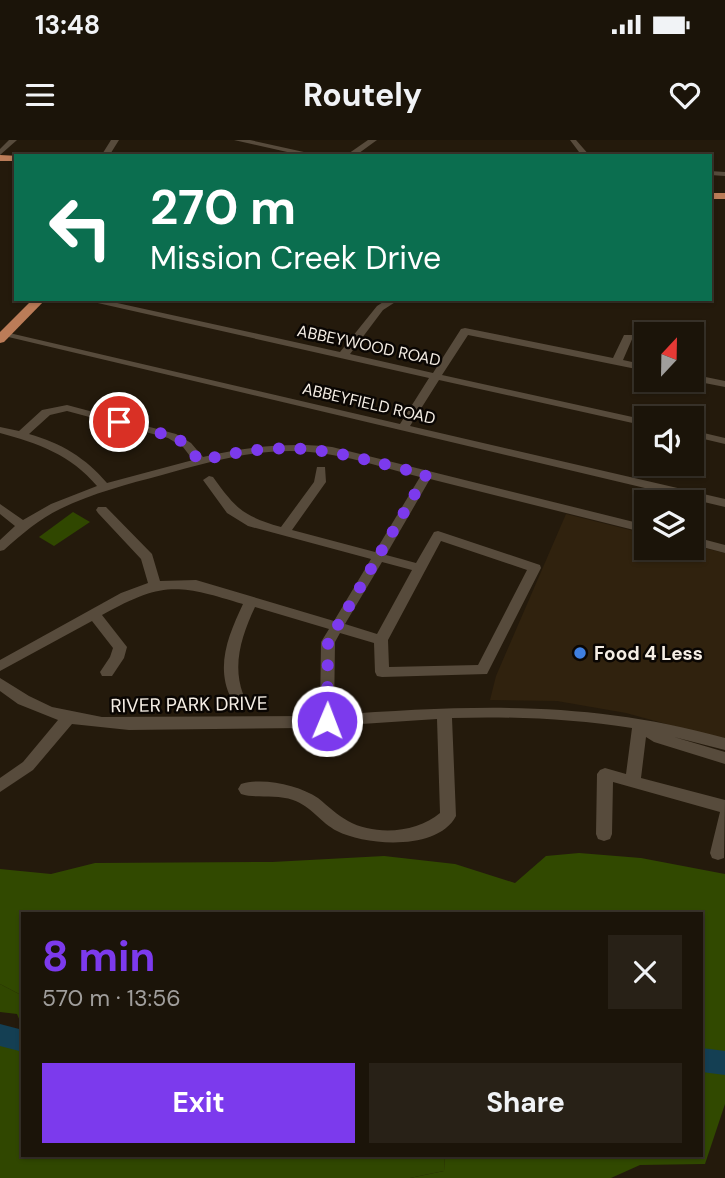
<!DOCTYPE html>
<html lang="en">
<head>
<meta charset="utf-8">
<style>
  :root { --surface:#1b1409; --page:#282117; --text:#f1f3f6; --muted:#a09e9c; --line:#39332a; --accent:#7c3aed }
  body { margin:0; font-family:"DM Sans",sans-serif; background:var(--page); color:var(--text); height:100vh; display:flex; flex-direction:column; font-size:26px; white-space:nowrap }
  * { box-sizing:border-box; margin:0 }
  p { font-size:23px; color:var(--muted) }
  .icon { flex:none; width:38px; height:38px; fill:none; stroke:currentColor; stroke-width:2; stroke-linecap:round; stroke-linejoin:round }
  .map { position:relative; flex:1; overflow:hidden }
  .drawer { position:absolute; left:21px; top:772px; width:682px; height:245px; display:flex; flex-direction:column; background:var(--surface); border-radius:0px; box-shadow:0 2px 5px #0004,0 0 0 2px var(--line) }
  .drawer>* { flex:none }
  .guide { position:absolute; left:14px; top:14px; width:698px; height:147px; border-radius:0px; box-shadow:0 2px 5px #0004,0 0 0 2px var(--line); background:#0b6e4f; color:#fff; overflow:hidden }
  .needle { width:46px; rotate:22deg }
  .controls { position:absolute; left:634px; top:182px; display:grid; gap:14px }
  .controls a { display:grid; place-items:center; width:70px; height:70px; border-radius:0px; background:var(--surface); box-shadow:0 2px 5px #0004,0 0 0 2px var(--line); font-size:35px }
  .pin { position:absolute; display:grid; place-items:center; width:60px; height:60px; color:#fff; margin:-30px; border:4px solid #fff; border-radius:50%; box-shadow:0 2px 7px #0007 }
  .me { position:absolute; width:77px; margin:-38px; rotate:1deg; stroke-linejoin:round; filter:drop-shadow(0 0 5px #0008) }
  .turn { display:flex; align-items:center; gap:24px; height:147px; padding:0 21px; font-size:32px }
  .turn .icon { width:91px; height:91px; stroke-width:2.5 }
  .turn b { display:block; font-size:49px; line-height:60px }
  .round { display:grid; place-items:center; flex:none; width:74px; height:74px; border-radius:0px; background:var(--page) }
  .head { display:flex; align-items:center; justify-content:space-between; height:119px; padding:0 21px }
  h1 { font-size:42px; font-weight:700; line-height:52px; color:var(--accent) }
  .cta { display:flex; gap:14px; margin-top:auto; padding:14px 21px }
  .cta a { flex:1; height:80px; border-radius:0px; background:var(--accent); color:#fff; font-size:28px; font-weight:700; line-height:80px; text-align:center }
  .cta a+a { background:var(--page); color:var(--text) }
  .status { display:flex; justify-content:space-between; align-items:center; height:49px; padding:0 35px; background:var(--surface); direction:ltr }
  .status svg { height:19px; fill:currentColor }
  header { display:flex; justify-content:space-between; align-items:center; height:91px; padding:0 21px; background:var(--surface); font-size:32px; font-weight:700 }
  .map>svg:first-child { display:block }
</style>
</head>
<body>
<div class="status"><b>13:48</b><svg viewBox="0 0 49 12"><path d="M0 12V9h3v3zM5 12V6h3v6zM10 12V3h3v9zM15 12V0h3v12zM26 1h20v11H26zM47 4h2v5h-2z"/></svg></div>
<header><svg class="icon" aria-label="menu" viewBox="0 0 24 24"><path d="M4 6h16M4 12h16M4 18h16"/></svg>Routely<svg class="icon" aria-label="heart" viewBox="0 0 24 24"><path d="M12 20l-8-8c-3-5 5-10 8-4 3-6 11-1 8 4z"/></svg></header>
<div class="map">
<svg width="725" height="1038" viewBox="0 0 725 1038">
  <rect width="100%" height="100%" fill="#241a0c"/>
  <polygon fill="#30220e" points="566,374 646,394 646,408 691,405 725,413 725,600 626,573 557,561 490,560 496,536"/>
  <g fill="#304700">
    <polygon points="73,372 90,382 54,406 39,397"/>
    <polygon points="0,844 23,856 23,888 17,874 0,872"/>
    <polygon points="0,898 23,911 23,1015 445,1015 444,1031 410,1038 0,1038"/>
  </g>
  <g fill="#314900">
    <polygon points="579,713 641,718 725,734 725,916 702,913 702,774 23,774 23,856 0,844 0,729 51,734 95,723 272,722 384,716 455,724 515,743 546,716"/>
    <polygon points="702,929 725,931 725,964 705,1024 640,1025 611,1038 410,1038 444,1031 445,1015 702,1015"/>
  </g>
  <g fill="none" stroke-linecap="round" stroke-linejoin="round">
    <g fill="#143f53" fill-rule="evenodd">
      <polygon points="0,884 23,890 23,912 0,906"/>
      <polygon points="702,908 725,911 725,935 702,932"/>
    </g>
    <g fill="#574b3c" fill-rule="evenodd">
      <polygon points="9,0 17,0 0,15 0,9"/>
      <polygon points="111,0 119,0 109,16 101,16"/>
      <polygon points="234,0 250,0 322,16 305,16"/>
      <polygon points="368,0 377,0 355,16 345,16"/>
      <polygon points="570,0 576,0 590,16 582,16"/>
      <polygon points="710,31 725,32 725,36 710,35"/>
      <polygon points="80,159 99,159 340,212 377,166 388,159 400,159 383,170 350,214 433,233 461,189 465,188 613,218 624,195 632,195 633,197 623,220 646,225 646,231 468,195 442,235 646,280 646,286 439,240 410,286 725,359 725,367 0,195 5,192 400,284 429,238"/>
      <polygon points="691,234 725,241 725,247 689,240 691,240"/>
      <path d="M67,265L176,294L191,303L203,317C246,307 288,302 332,307L646,385V393L430,339L386,415L416,423L434,392L438,391L540,425L541,428L487,534L382,537L377,536L375,532L374,503L340,493L335,502L334,575C474,565 588,560 725,598V610L674,597L725,612V624L654,602L646,597L641,638L725,660L724,718L718,720L712,718L710,713L720,672L613,642L612,694L610,699L604,701L598,699L596,694L597,634L600,630L605,628L626,634L632,588C573,579 512,576 452,578L456,676C438,711 366,706 337,691C321,683 311,666 293,660C276,654 257,659 241,654L238,649L241,644C263,637 299,645 318,658C328,666 337,675 348,681C375,696 417,693 440,673L437,579L301,588L129,590L72,584L33,630L0,652V638L23,622L58,580L18,564L0,551V538L29,556L52,567L102,577L320,576L321,502L329,489L255,467C242,495 232,524 243,554L241,558H231C215,526 229,494 243,464C178,444 163,441 102,475L127,507L124,518L112,536H102L100,532L110,517L113,508L92,481L0,531V520L121,453L148,443L141,419L98,373L96,370L98,367H106L152,414L160,441L196,440L334,481L371,419L248,386L227,373L203,340L209,336L213,337C236,369 243,376 281,387L314,342L317,327H325L326,342L292,390L375,412L420,337C384,328 347,315 310,312C260,307 210,322 162,335C128,344 93,353 60,369C39,379 22,394 4,410L0,411V400L15,386L0,374V364L23,380L51,364L97,346C71,315 38,303 0,293V287L19,291L42,270ZM67,271L168,298L183,307L193,320L107,343C86,318 61,303 29,294L50,275ZM441,401L527,430L478,525L389,527L388,500ZM382,422L412,430L377,494L345,484Z"/>
      <polygon points="691,290 725,298 725,304 691,296"/>
      <polygon points="691,396 725,405 725,413 691,404"/>
    </g>
    <g fill="#bb7c58" fill-rule="evenodd">
      <polygon points="0,15 19,16 16,16 16,21 0,21"/>
      <rect x="710" y="53" width="15" height="6"/>
      <polygon points="33,159 46,159 4,202 0,203 0,192"/>
    </g>
  </g>
  <g fill="none" stroke-linecap="round" stroke-linejoin="round">
    <path stroke="#7c3aed" stroke-width="12" stroke-dasharray="0 21.6" d="M119,282L178,298L200,321C294,296 336,312 426,335L328,502L327,581"/>
  </g>
  <circle fill="#3f7fe0" stroke="#0a0603" stroke-width="2.5" cx="580" cy="513" r="7"/>
  <g text-anchor="middle" stroke-width="5" stroke-linejoin="round" paint-order="stroke">
    <g font-size="16" fill="#f5eee5" stroke="#0a0603">
      <text transform="translate(369 205) rotate(12)" y="6">ABBEYWOOD ROAD</text>
      <text transform="translate(369 263) rotate(13)" y="6">ABBEYFIELD ROAD</text>
    </g>
    <g font-size="19" font-weight="bold" fill="#f5eee5" stroke="#0a0603" text-anchor="start">
      <text x="594" y="520">Food 4 Less</text>
    </g>
    <g font-size="19" fill="#f5eee5" stroke="#0a0603">
      <text transform="translate(189 564) rotate(-1)" y="7">RIVER PARK DRIVE</text>
    </g>
  </g>
</svg>
<div class="controls">
<a><svg class="needle" viewBox="-14 -14 28 28"><path d="M0-13l5 13h-10z" fill="#e53935"/><path d="M0 13l5-13h-10z" fill="#a09e9c"/></svg></a>
<a><svg class="icon" aria-label="sound" viewBox="0 0 24 24"><path d="M4 9h4l5-4v14l-5-4H4zM17 9q2 3 0 6"/></svg></a>
<a><svg class="icon" aria-label="layers" viewBox="0 0 24 24"><path d="M12 4l9 5-9 5-9-5zM3 14l9 5 9-5"/></svg></a>
</div>
<div class="pin" style="left:119px;top:282px;background:#d93025"><svg class="icon" aria-label="arrive" viewBox="0 0 24 24"><path d="M6 21V4h12l-3 4 3 4H6"/></svg></div>
<svg class="me" style="left:327px;top:581px" viewBox="-20 -20 40 40"><circle r="17" fill="#7c3aed" stroke="#fff" stroke-width="3"/><path d="M0-11L8 9 0 5-8 9z" fill="#fff"/></svg>
<div class="guide">
<div class="turn"><svg class="icon" aria-label="left" viewBox="0 0 24 24"><path d="M17 20v-9H6M10 6l-5 5 5 5"/></svg><div><b>270 m</b>Mission Creek Drive</div></div>
</div>
<section class="drawer">
<div class="head"><div><h1>8 min</h1><p>570 m · 13:56</p></div><a class="round"><svg class="icon" aria-label="close" viewBox="0 0 24 24"><path d="M6 6l12 12M18 6L6 18"/></svg></a></div>
<div class="cta"><a>Exit</a><a>Share</a></div>
</section>
</div>
</body>
</html>
